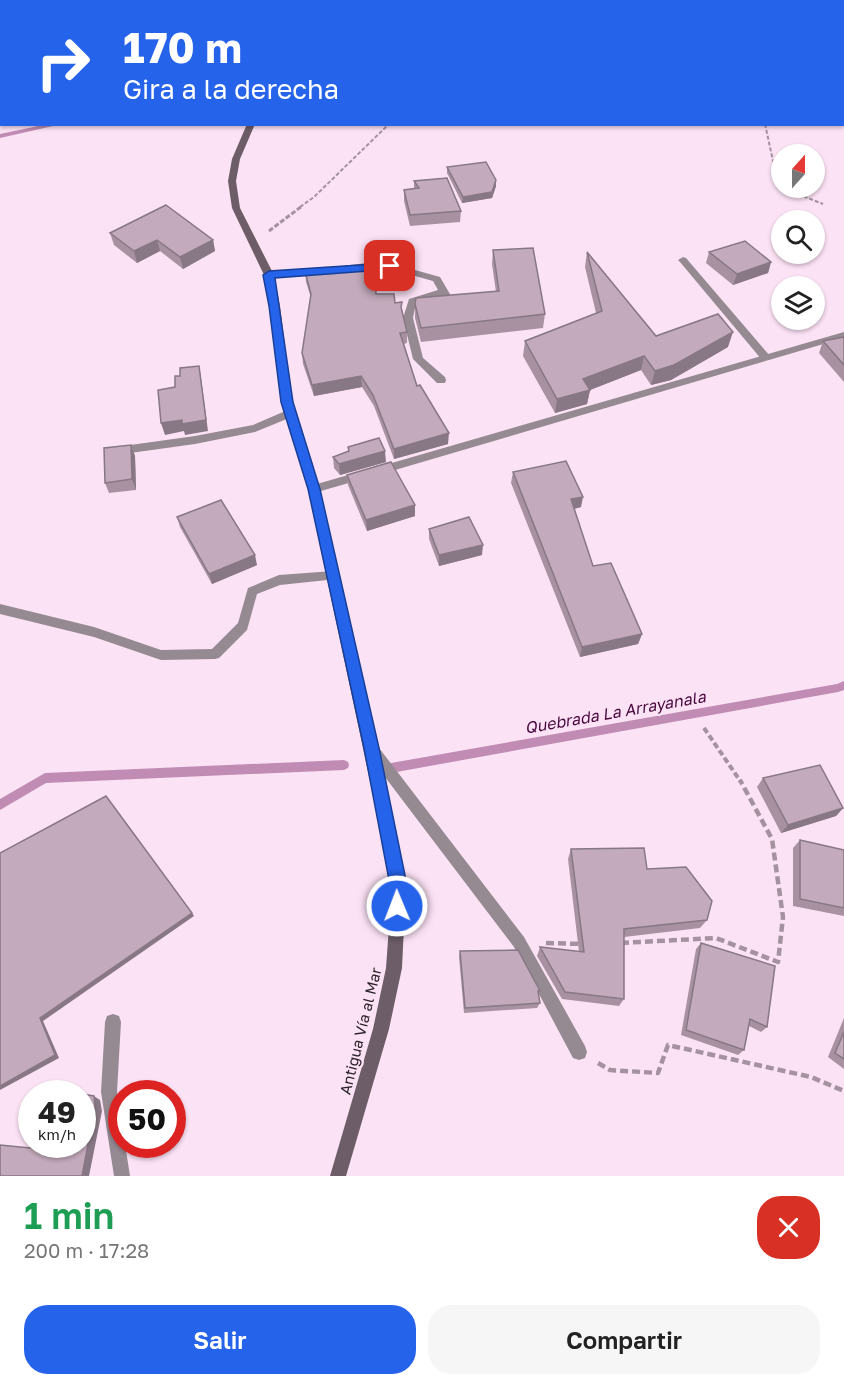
<!DOCTYPE html>
<html lang="es">
<head>
<meta charset="utf-8">
<style>
  :root { --surface:#fff; --page:#f6f6f6; --text:#222; --muted:#767676; --accent:#2563eb }
  body { margin:0; font-family:"Golos Text",sans-serif; background:var(--page); color:var(--text); height:100vh; display:flex; flex-direction:column; font-size:22px; white-space:nowrap }
  * { box-sizing:border-box; margin:0 }
  p { font-size:20px; color:var(--muted) }
  .icon { flex:none; width:33px; height:33px; fill:none; stroke:currentColor; stroke-width:2; stroke-linecap:round; stroke-linejoin:round }
  .map { position:relative; height:1176px; overflow:hidden }
  .panel { display:flex; flex-direction:column; background:var(--surface); flex:1 }
  .panel>* { flex:none }
  .guide { position:absolute; left:0px; top:0px; width:844px; height:126px; box-shadow:0 2px 4px #0004; background:#2563eb; color:#fff; overflow:hidden }
  .needle { width:39px; rotate:21deg }
  .controls { position:absolute; left:771px; top:144px; display:grid; gap:12px }
  .controls a { display:grid; place-items:center; width:54px; height:54px; border-radius:50%; background:var(--surface); box-shadow:0 2px 4px #0004; font-size:30px }
  .speed { position:absolute; left:18px; top:1080px; display:flex; gap:12px; font-size:30px; font-weight:700; text-align:center }
  .speed>* { display:grid; place-content:center; width:78px; height:78px; border-radius:50%; background:var(--surface); box-shadow:0 2px 4px #0004; line-height:1 }
  .speed small { font-size:15px; font-weight:400 }
  .speed .limit { border:9px solid #d22; background:#fff; color:#111 }
  .pin { position:absolute; display:grid; place-items:center; width:51px; height:51px; color:#fff; margin:-26px; border-radius:12px; box-shadow:0 3px 9px #0006 }
  .me { position:absolute; width:66px; margin:-33px; rotate:359deg; stroke-linejoin:round; filter:drop-shadow(0 0 4px #0008) }
  .turn { display:flex; align-items:center; gap:21px; height:126px; padding:0 24px; font-size:27px }
  .turn .icon { width:78px; height:78px; stroke-width:2.5 }
  .turn b { display:block; font-size:42px; line-height:51px }
  .round { display:grid; place-items:center; flex:none; width:63px; height:63px; border-radius:24px; background:var(--page) }
  .head { display:flex; align-items:center; justify-content:space-between; height:102px; padding:0 24px }
  h1 { font-size:36px; font-weight:600; line-height:45px; color:#1e9e55 }
  .cta { display:flex; gap:12px; margin-top:auto; padding:12px 24px }
  .cta a { flex:1; height:69px; border-radius:24px; background:var(--accent); color:#fff; font-size:24px; font-weight:600; line-height:69px; text-align:center }
  .cta a+a { background:var(--page); color:var(--text) }
  .map>svg:first-child { display:block }
</style>
</head>
<body>
<div class="map">
<svg width="844" height="1176" viewBox="0 0 844 1176">
  <rect width="100%" height="100%" fill="#fce2f5"/>
  <g fill="none" stroke-linecap="round" stroke-linejoin="round">
    <g fill="#c18cb4" fill-rule="evenodd">
      <polygon points="372,0 378,0 377,2 372,2"/>
      <polygon points="48,124 62,124 0,138 0,134"/>
      <polygon points="844,681 844,690 838,692 391,773 387,771 386,768 387,765 391,763 837,684"/>
      <polygon points="344,760 348,762 349,765 348,768 344,770 46,783 0,810 0,799 45,773"/>
    </g>
    <g stroke="#a592a0" stroke-width="2" stroke-dasharray="4 2" stroke-linecap="butt">
      <polyline points="661,2 663,0"/>
      <polyline points="765,124 773,161 782,171"/>
      <polyline points="795,188 803,196 823,204"/>
      <polyline points="300,207 314,197 389,124"/>
    </g>
    <polyline stroke="#a592a0" stroke-width="3" stroke-dasharray="5 2" stroke-linecap="butt" points="269,231 302,206"/>
    <polyline stroke="#a592a0" stroke-width="4" stroke-dasharray="6 3" stroke-linecap="butt" points="704,728 741,782"/>
    <g stroke="#a592a0" stroke-width="4.5" stroke-dasharray="8 4" stroke-linecap="butt">
      <polyline points="546,943 583,944"/>
      <polyline points="621,943 716,938 778,962 783,917 772,839 740,780"/>
      <polyline points="598,1063 610,1070 658,1073 668,1045 811,1077 844,1091"/>
    </g>
    <g fill="#958a92" fill-rule="evenodd">
      <polygon points="683,257 686,258 770,356 770,360 762,360 680,262 678,260"/>
      <polygon points="390,263 440,277 454,301 449,304 446,303 441,296 416,303 413,318 423,358 445,377 446,380 445,383 437,383 413,359 403,318 409,299 438,290 433,281 390,269 360,272 355,269 360,266"/>
      <polygon points="321,270 326,273 324,275 269,278 264,275 269,272"/>
      <polygon points="290,409 294,410 295,413 294,416 255,432 195,444 116,455 111,451 116,447 195,436 253,425"/>
      <polygon points="333,571 337,573 339,576 337,579 280,585 257,594 247,630 219,658 215,659 161,660 94,637 0,614 0,604 94,627 161,650 212,649 238,623 248,588 279,575"/>
      <polygon points="113,1014 119,1016 121,1022 117,1092 122,1120 122,1144 125,1144 130,1176 114,1176 101,1092 105,1022 107,1016"/>
    </g>
    <g fill="#958a92" fill-rule="evenodd">
      <polygon points="844,332 844,338 378,475 372,471 378,467"/>
      <polygon points="362,471 366,472 368,475 366,478 314,493 308,489 310,486"/>
      <polygon points="371,742 376,744 524,937 585,1046 587,1052 585,1058 579,1060 573,1058 514,947 366,752 364,748 366,744"/>
    </g>
    <g fill="#6c5d68" fill-rule="evenodd">
      <polygon points="162,0 174,2 163,2"/>
      <polygon points="247,124 255,124 240,159 236,181 240,208 274,275 280,306 292,402 320,489 406,885 402,968 389,1029 346,1176 330,1176 373,1029 386,968 392,885 308,489 282,402 270,306 264,275 232,208 228,181 232,159"/>
    </g>
  </g>
  <g fill="#a892a2">
    <polygon points="447,167 496,186 492,198 462,203 447,173"/>
    <polygon points="414,181 461,211 460,222 410,226 404,201 404,190 414,188"/>
    <polygon points="110,233 213,240 215,251 183,269 160,251 137,263 114,245"/>
    <polygon points="493,250 545,314 543,328 421,342 415,318 415,304 496,292 492,264"/>
    <polygon points="587,252 656,336 728,347 671,380 651,385 641,370 590,390 587,404 555,413 523,356 525,341 596,313 585,267"/>
    <polygon points="709,252 771,262 768,273 733,285 706,263"/>
    <polygon points="305,271 376,294 395,303 402,313 407,332 407,343 404,344 417,386 448,444 394,459 374,406 362,387 314,396 303,364 302,353 311,298 306,282"/>
    <polygon points="844,337 844,382 819,353 823,341"/>
    <polygon points="131,445 135,456 136,490 109,493 105,483"/>
    <polygon points="348,451 386,462 340,475 334,468 333,457"/>
    <polygon points="513,472 581,507 574,509 593,566 642,634 638,644 580,657 511,483"/>
    <polygon points="347,475 415,516 367,531 348,485"/>
    <polygon points="177,517 257,565 212,584 180,527"/>
    <polygon points="429,529 482,555 439,566 429,539"/>
    <polygon points="763,778 843,808 836,816 781,833 757,787"/>
    <polygon points="800,840 844,850 844,916 793,906 793,848"/>
    <polygon points="571,849 647,869 707,920 700,928 624,937 624,999 619,1006 562,999 537,956 540,947 579,952 568,859"/>
    <polygon points="701,943 767,1027 761,1032 749,1026 744,1050 738,1055 681,1035 696,949"/>
    <polygon points="460,951 540,991 538,996 540,1003 537,1008 464,1013 459,957"/>
    <polygon points="844,1018 844,1069 828,1057"/>
  </g>
  <g fill="#887784">
    <polygon points="496,180 496,186 492,198 462,203 463,197"/>
    <polygon points="157,240 160,251 137,263 134,251"/>
    <polygon points="213,240 215,251 183,269 180,257"/>
    <polygon points="771,262 768,273 733,285 737,274"/>
    <polygon points="733,332 728,347 671,380 651,385 655,371"/>
    <polygon points="644,356 641,370 590,390 587,404 555,413 557,399 583,379"/>
    <polygon points="199,366 201,378 208,431 185,435 184,431 165,435 161,423"/>
    <polygon points="361,376 362,387 314,396 312,385"/>
    <polygon points="449,433 448,444 394,459 394,449"/>
    <polygon points="131,445 135,456 136,490 132,479"/>
    <polygon points="385,451 386,462 340,475 339,464"/>
    <polygon points="583,497 581,507 569,510 571,499"/>
    <polygon points="415,505 415,516 367,531 366,520"/>
    <polygon points="483,545 482,555 439,566 439,555"/>
    <polygon points="255,555 257,565 212,584 209,574"/>
    <polygon points="642,634 638,644 580,657 582,647"/>
    <polygon points="843,808 836,816 781,833 788,825"/>
    <polygon points="192,913 194,916 43,1021 59,1058 0,1090 0,1086 40,1018"/>
    <polygon points="94,1096 100,1100 102,1111 89,1176 82,1176"/>
  </g>
  <g fill="#c3aabc" stroke="#887784" stroke-width="1.5">
    <polygon points="486,162 496,180 492,192 463,197 447,167"/>
    <polygon points="447,178 461,211 410,215 404,190 419,188 414,181"/>
    <polygon points="166,205 213,240 180,257 157,240 134,251 110,233"/>
    <polygon points="745,241 771,262 737,274 709,252"/>
    <polygon points="533,248 545,314 421,328 415,304 416,298 499,291 493,250"/>
    <polygon points="587,252 656,336 718,314 733,332 674,365 655,371 644,356 583,379 590,390 557,399 525,341 602,311"/>
    <polygon points="374,263 376,294 394,294 395,303 402,302 401,307 407,332 400,333 417,386 420,385 449,433 394,449 373,395 361,376 312,385 302,353 311,294 305,271"/>
    <polygon points="844,337 844,365 823,341"/>
    <polygon points="199,366 206,420 182,424 182,420 161,423 158,390 175,387 175,376 180,376 180,368"/>
    <polygon points="379,438 385,451 339,464 333,457 349,451 348,447"/>
    <polygon points="131,445 132,479 105,483 104,448"/>
    <polygon points="566,461 583,497 571,499 593,566 611,563 642,634 582,647 513,472"/>
    <polygon points="391,462 415,505 366,520 347,475"/>
    <polygon points="221,500 255,555 209,574 177,517"/>
    <polygon points="469,517 483,545 439,555 429,529"/>
    <polygon points="820,765 843,808 788,825 763,778"/>
    <polygon points="106,796 192,913 40,1018 55,1055 0,1086 0,853"/>
    <polygon points="800,840 844,850 844,908 800,899"/>
    <polygon points="644,848 647,869 686,867 712,901 707,920 624,929 624,999 565,992 540,947 584,952 571,849"/>
    <polygon points="701,943 775,966 767,1027 750,1019 744,1050 686,1030"/>
    <polygon points="518,950 540,991 538,991 540,1003 465,1008 460,951"/>
    <polygon points="844,1032 844,1059 835,1053"/>
    <polygon points="49,1087 81,1094 47,1094"/>
    <polygon points="82,1094 94,1096 95,1108 82,1176 0,1176 0,1145 30,1148 32,1143 32,1144 82,1144"/>
  </g>
  <polygon fill="#2563eb" stroke="#184099" stroke-width="1.5" points="390,263 394,264 394,269 275,278 293,402 320,489 379,748 407,885 403,912 397,914 391,912 389,906 390,885 364,748 308,489 281,402 269,306 263,275 269,271"/>
  <g text-anchor="middle" stroke-width="4.5" stroke-linejoin="round" paint-order="stroke">
    <g font-size="15" fill="#2c232a" stroke="#fce2f5">
      <text transform="translate(361 1031) rotate(-76)" y="5">Antigua Vía al Mar</text>
    </g>
    <g font-size="16" font-style="italic" fill="#49093f" stroke="#fce2f5">
      <text transform="translate(615 712) rotate(-10)" y="6">Quebrada La Arrayanala</text>
    </g>
  </g>
</svg>
<div class="controls">
<a><svg class="needle" viewBox="-14 -14 28 28"><path d="M0-13l5 13h-10z" fill="#e53935"/><path d="M0 13l5-13h-10z" fill="#767676"/></svg></a>
<a><svg class="icon" aria-label="search" viewBox="0 0 24 24"><circle cx="10" cy="10" r="6"/><path d="M15 15l6 6"/></svg></a>
<a><svg class="icon" aria-label="layers" viewBox="0 0 24 24"><path d="M12 4l9 5-9 5-9-5zM3 14l9 5 9-5"/></svg></a>
</div>
<div class="speed"><div>49<small>km/h</small></div><div class="limit">50</div></div>
<div class="pin" style="left:390px;top:266px;background:#d93025"><svg class="icon" aria-label="arrive" viewBox="0 0 24 24"><path d="M6 21V4h12l-3 4 3 4H6"/></svg></div>
<svg class="me" style="left:397px;top:906px" viewBox="-20 -20 40 40"><circle r="17" fill="#2563eb" stroke="#fff" stroke-width="3"/><path d="M0-11L8 9 0 5-8 9z" fill="#fff"/></svg>
<div class="guide">
<div class="turn"><svg class="icon" aria-label="right" viewBox="0 0 24 24"><path d="M7 20v-9h11M14 6l5 5-5 5"/></svg><div><b>170 m</b>Gira a la derecha</div></div>
</div>
</div>
<section class="panel">
<div class="head"><div><h1>1 min</h1><p>200 m · 17:28</p></div><a class="round" style="background:#d93025;color:#fff"><svg class="icon" aria-label="close" viewBox="0 0 24 24"><path d="M6 6l12 12M18 6L6 18"/></svg></a></div>
<div class="cta"><a>Salir</a><a>Compartir</a></div>
</section>
</body>
</html>
